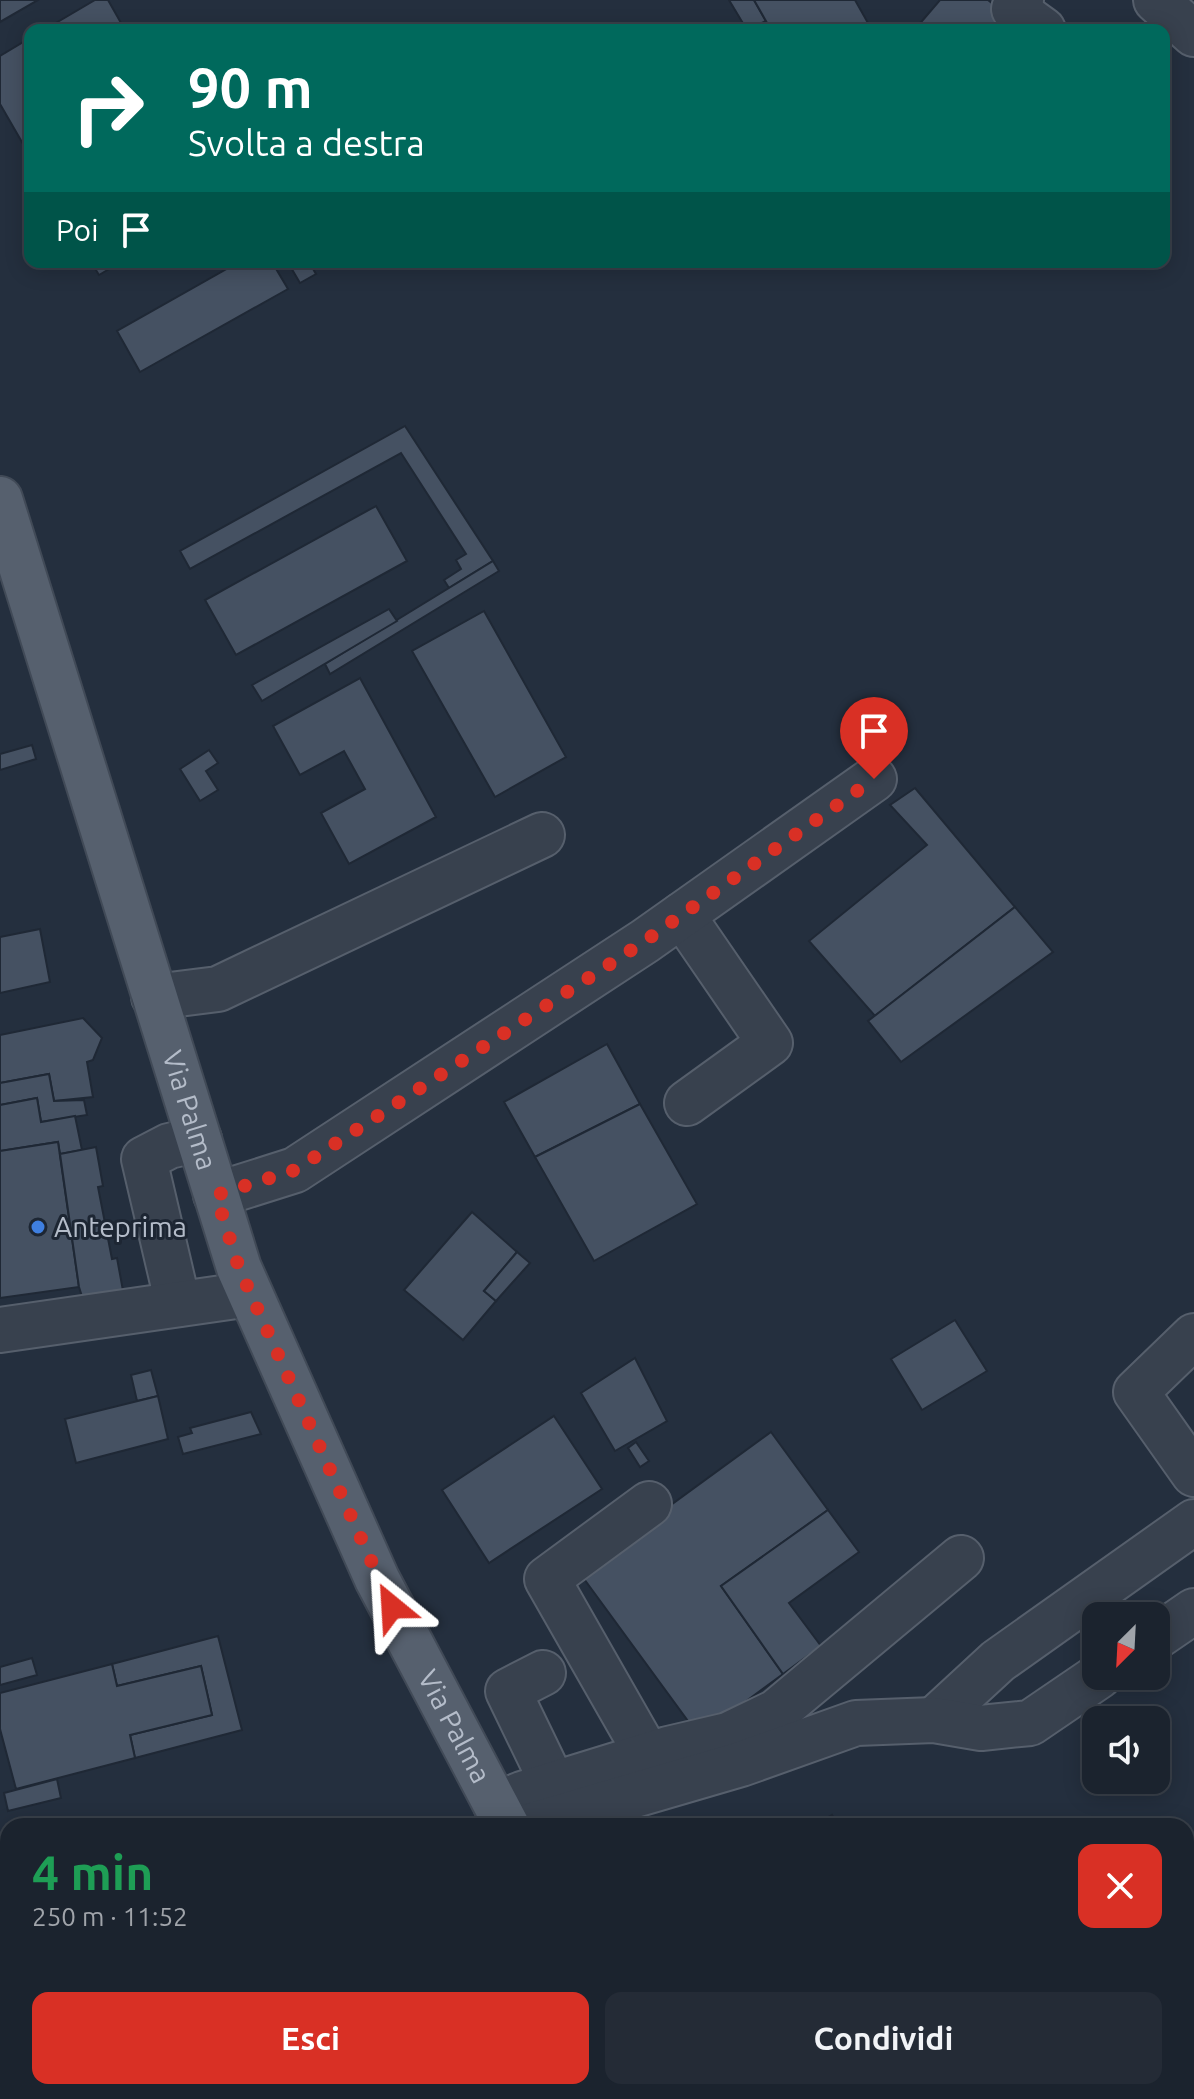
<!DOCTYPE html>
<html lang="it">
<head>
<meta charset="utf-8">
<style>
  :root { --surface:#1b232e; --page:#242b36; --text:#f1f3f6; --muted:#a0a4aa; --line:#39404a; --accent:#d93025 }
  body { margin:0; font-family:Ubuntu,sans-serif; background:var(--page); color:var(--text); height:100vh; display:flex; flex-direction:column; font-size:30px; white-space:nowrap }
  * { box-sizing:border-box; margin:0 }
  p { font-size:26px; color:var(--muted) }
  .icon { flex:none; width:44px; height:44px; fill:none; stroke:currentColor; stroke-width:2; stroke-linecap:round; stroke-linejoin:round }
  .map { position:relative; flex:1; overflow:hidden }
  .details { position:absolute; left:0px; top:1818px; width:1194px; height:282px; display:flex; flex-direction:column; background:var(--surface); border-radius:24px 24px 0 0; box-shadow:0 4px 20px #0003,0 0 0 2px var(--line) }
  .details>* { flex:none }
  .hud { position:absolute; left:24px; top:24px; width:1146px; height:244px; border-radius:16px; box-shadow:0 4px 20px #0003,0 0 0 2px var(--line); background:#00695c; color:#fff; overflow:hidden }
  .needle { width:52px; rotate:204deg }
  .controls { position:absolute; left:1082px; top:1602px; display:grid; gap:16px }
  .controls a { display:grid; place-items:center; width:88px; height:88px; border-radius:16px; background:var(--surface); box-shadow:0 4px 20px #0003,0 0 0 2px var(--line); font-size:40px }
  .pin { position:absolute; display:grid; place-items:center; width:68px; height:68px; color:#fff; margin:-82px -34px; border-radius:50% 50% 50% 0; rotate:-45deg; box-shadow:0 0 8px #0007 }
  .pin .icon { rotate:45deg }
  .me { position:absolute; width:88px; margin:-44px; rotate:333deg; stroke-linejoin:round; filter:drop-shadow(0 0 6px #0008) }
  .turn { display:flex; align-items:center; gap:28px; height:168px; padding:0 32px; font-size:36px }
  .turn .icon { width:104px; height:104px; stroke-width:2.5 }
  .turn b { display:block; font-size:56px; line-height:68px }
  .then { display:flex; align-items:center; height:76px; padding:0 32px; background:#0003; gap:16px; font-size:30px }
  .round { display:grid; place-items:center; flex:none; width:84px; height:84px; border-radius:16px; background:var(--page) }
  .head { display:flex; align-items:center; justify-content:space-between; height:136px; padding:0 32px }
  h1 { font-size:48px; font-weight:700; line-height:60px; color:#1e9e55 }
  .primary-button { display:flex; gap:16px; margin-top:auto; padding:16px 32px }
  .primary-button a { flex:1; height:92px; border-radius:16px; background:var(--accent); color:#fff; font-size:32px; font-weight:700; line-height:92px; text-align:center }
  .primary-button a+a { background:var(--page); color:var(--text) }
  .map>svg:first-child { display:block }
</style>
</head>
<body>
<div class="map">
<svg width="1194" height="2099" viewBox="0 0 1194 2099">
  <rect width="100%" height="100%" fill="#242f3e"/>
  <g fill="#455162" stroke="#1f2835" stroke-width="2">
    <polygon points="0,0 38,0 0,22"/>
    <polygon points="95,0 108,0 125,30 44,30"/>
    <polygon points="729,0 754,0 766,21 747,30"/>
    <polygon points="754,0 855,0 868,23 855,30 771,30"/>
    <polygon points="940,0 988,0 1009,17 998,30 918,30 916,28"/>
    <polygon points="30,38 30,156 0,104 0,56"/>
    <polygon points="91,262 121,262 99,275"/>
    <polygon points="239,262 272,262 288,289 140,372 117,331"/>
    <polygon points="296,262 309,262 316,274 300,283 290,266"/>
    <polygon points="405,426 493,561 449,588 444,580 461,569 456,560 466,554 401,453 190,569 180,551"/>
    <polygon points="376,506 407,561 236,655 205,600"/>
    <polygon points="493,561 499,571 330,674 325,664"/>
    <polygon points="389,609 397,621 262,701 252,685"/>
    <polygon points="484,611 566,757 495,797 412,651"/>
    <polygon points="360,678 436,817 349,864 321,813 365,789 344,751 300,775 273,726"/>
    <polygon points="32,745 36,759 0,770 0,754"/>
    <polygon points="209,750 218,763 206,771 218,790 200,801 180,769"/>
    <polygon points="915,788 1015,907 875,1016 809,941 927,845 890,805"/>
    <polygon points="1015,907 1053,952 901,1062 868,1021"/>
    <polygon points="40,929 50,982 0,993 0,937"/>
    <polygon points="83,1018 102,1038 93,1060 87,1062 93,1097 54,1101 49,1074 0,1083 0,1035"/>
    <polygon points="607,1044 640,1104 535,1157 504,1102"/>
    <polygon points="49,1074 54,1101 84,1100 87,1115 41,1122 37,1098 0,1105 0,1083"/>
    <polygon points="37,1098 41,1122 75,1116 82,1150 60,1154 58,1142 0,1151 0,1105"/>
    <polygon points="640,1104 697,1204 594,1261 535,1157"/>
    <polygon points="58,1142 79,1287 0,1298 0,1151"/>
    <polygon points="96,1147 103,1186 98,1187 112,1259 117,1258 124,1296 85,1306 79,1287 60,1154"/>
    <polygon points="472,1212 517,1252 484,1291 496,1301 463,1340 404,1290"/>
    <polygon points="517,1252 530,1263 496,1301 484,1291"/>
    <polygon points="955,1320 987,1371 922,1410 891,1359"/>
    <polygon points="635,1358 667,1421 615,1451 581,1393"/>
    <polygon points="151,1370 158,1396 137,1401 131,1375"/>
    <polygon points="158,1396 168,1439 76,1463 65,1419"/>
    <polygon points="251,1412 261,1434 183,1454 178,1437 192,1433 190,1428"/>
    <polygon points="554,1416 602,1489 489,1563 442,1490"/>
    <polygon points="771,1432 828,1510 721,1586 783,1674 699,1736 579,1572"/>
    <polygon points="636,1442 649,1461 640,1467 628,1448"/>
    <polygon points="828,1510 859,1552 789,1603 821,1646 783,1674 721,1586"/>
    <polygon points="218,1636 242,1730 135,1758 130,1735 212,1715 201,1666 117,1686 112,1664"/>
    <polygon points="32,1658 37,1675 0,1685 0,1667"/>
    <polygon points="112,1664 117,1686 201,1666 212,1715 130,1735 135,1758 16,1789 0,1729 0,1693"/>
    <polygon points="57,1779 61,1798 8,1811 4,1793"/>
    <polygon points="832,1815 839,1826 815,1826"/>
    <polygon points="874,2092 928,2092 918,2099 879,2099"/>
  </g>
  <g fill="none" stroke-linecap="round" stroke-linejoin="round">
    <g stroke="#565f6c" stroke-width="48">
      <g id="minor">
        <polyline points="1021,0 1014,9 1043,30"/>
        <polyline points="1156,0 1194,34"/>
        <polyline points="682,915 770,1043 687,1103"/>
        <polyline points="154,997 218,989 542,835"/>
        <polyline points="216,1195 295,1170 645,941 874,779"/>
        <polyline points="178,1304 144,1159 169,1146 199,1139"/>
        <polyline points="0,1330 250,1294"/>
        <polyline points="1194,1336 1136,1392 1194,1474"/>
        <polyline points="1156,1637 1194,1611"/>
        <polyline points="543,1673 508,1691 553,1784"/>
        <polyline points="934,1720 998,1661 1194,1522"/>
        <polyline points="648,1756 547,1579 649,1504"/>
        <polyline points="496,1805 522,1794 668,1749 728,1735 776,1712 961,1558"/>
        <polyline points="529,1826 741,1764 856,1723 934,1720 981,1728 1030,1723 1099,1676"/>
      </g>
    </g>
    <g stroke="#414a57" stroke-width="48">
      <g id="major">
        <path id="s1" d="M0,499L239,1268L377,1579L507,1826"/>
        <polyline points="647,2092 650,2099"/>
      </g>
    </g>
    <use href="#minor" stroke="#38414e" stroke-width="44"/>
    <use href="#major" stroke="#56606e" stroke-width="44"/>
  </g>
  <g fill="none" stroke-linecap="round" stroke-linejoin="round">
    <polyline stroke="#d93025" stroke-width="14" stroke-dasharray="0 25.2" points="392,1607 239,1268 216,1195 295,1170 645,941 874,779"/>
  </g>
  <circle fill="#3f7fe0" stroke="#1d2633" stroke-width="3" cx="38" cy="1227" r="8"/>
  <g text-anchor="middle" stroke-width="6" stroke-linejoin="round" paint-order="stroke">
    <g font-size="28" fill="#b4bcc9" stroke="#1d2633">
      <text dy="10" stroke="none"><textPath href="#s1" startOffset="640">Via Palma</textPath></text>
      <text dy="10" stroke="none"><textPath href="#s1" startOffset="1312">Via Palma</textPath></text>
    </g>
    <g font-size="28" fill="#b4bcc9" stroke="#1d2633" text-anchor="start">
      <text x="54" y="1237">Anteprima</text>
    </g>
  </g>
</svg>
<div class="controls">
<a><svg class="needle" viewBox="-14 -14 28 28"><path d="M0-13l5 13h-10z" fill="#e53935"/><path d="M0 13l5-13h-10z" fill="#a0a4aa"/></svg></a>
<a><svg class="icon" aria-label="sound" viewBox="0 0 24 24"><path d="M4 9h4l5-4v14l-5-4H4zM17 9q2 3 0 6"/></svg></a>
</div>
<div class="pin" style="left:874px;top:779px;background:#d93025"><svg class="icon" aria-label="arrive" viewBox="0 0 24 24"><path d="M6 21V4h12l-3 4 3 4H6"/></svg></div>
<svg class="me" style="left:392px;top:1607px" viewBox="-20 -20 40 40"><path d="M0-17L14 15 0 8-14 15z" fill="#d93025" stroke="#fff" stroke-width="4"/></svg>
<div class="hud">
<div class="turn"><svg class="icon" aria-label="right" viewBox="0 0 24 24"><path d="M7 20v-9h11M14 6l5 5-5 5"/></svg><div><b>90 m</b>Svolta a destra</div></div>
<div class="then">Poi<svg class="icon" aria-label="arrive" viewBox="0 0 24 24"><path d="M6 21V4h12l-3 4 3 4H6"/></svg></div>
</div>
<section class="details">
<div class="head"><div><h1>4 min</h1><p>250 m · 11:52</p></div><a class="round" style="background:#d93025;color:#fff"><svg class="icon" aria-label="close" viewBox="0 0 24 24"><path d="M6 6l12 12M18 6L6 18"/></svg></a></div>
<div class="primary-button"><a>Esci</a><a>Condividi</a></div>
</section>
</div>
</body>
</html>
